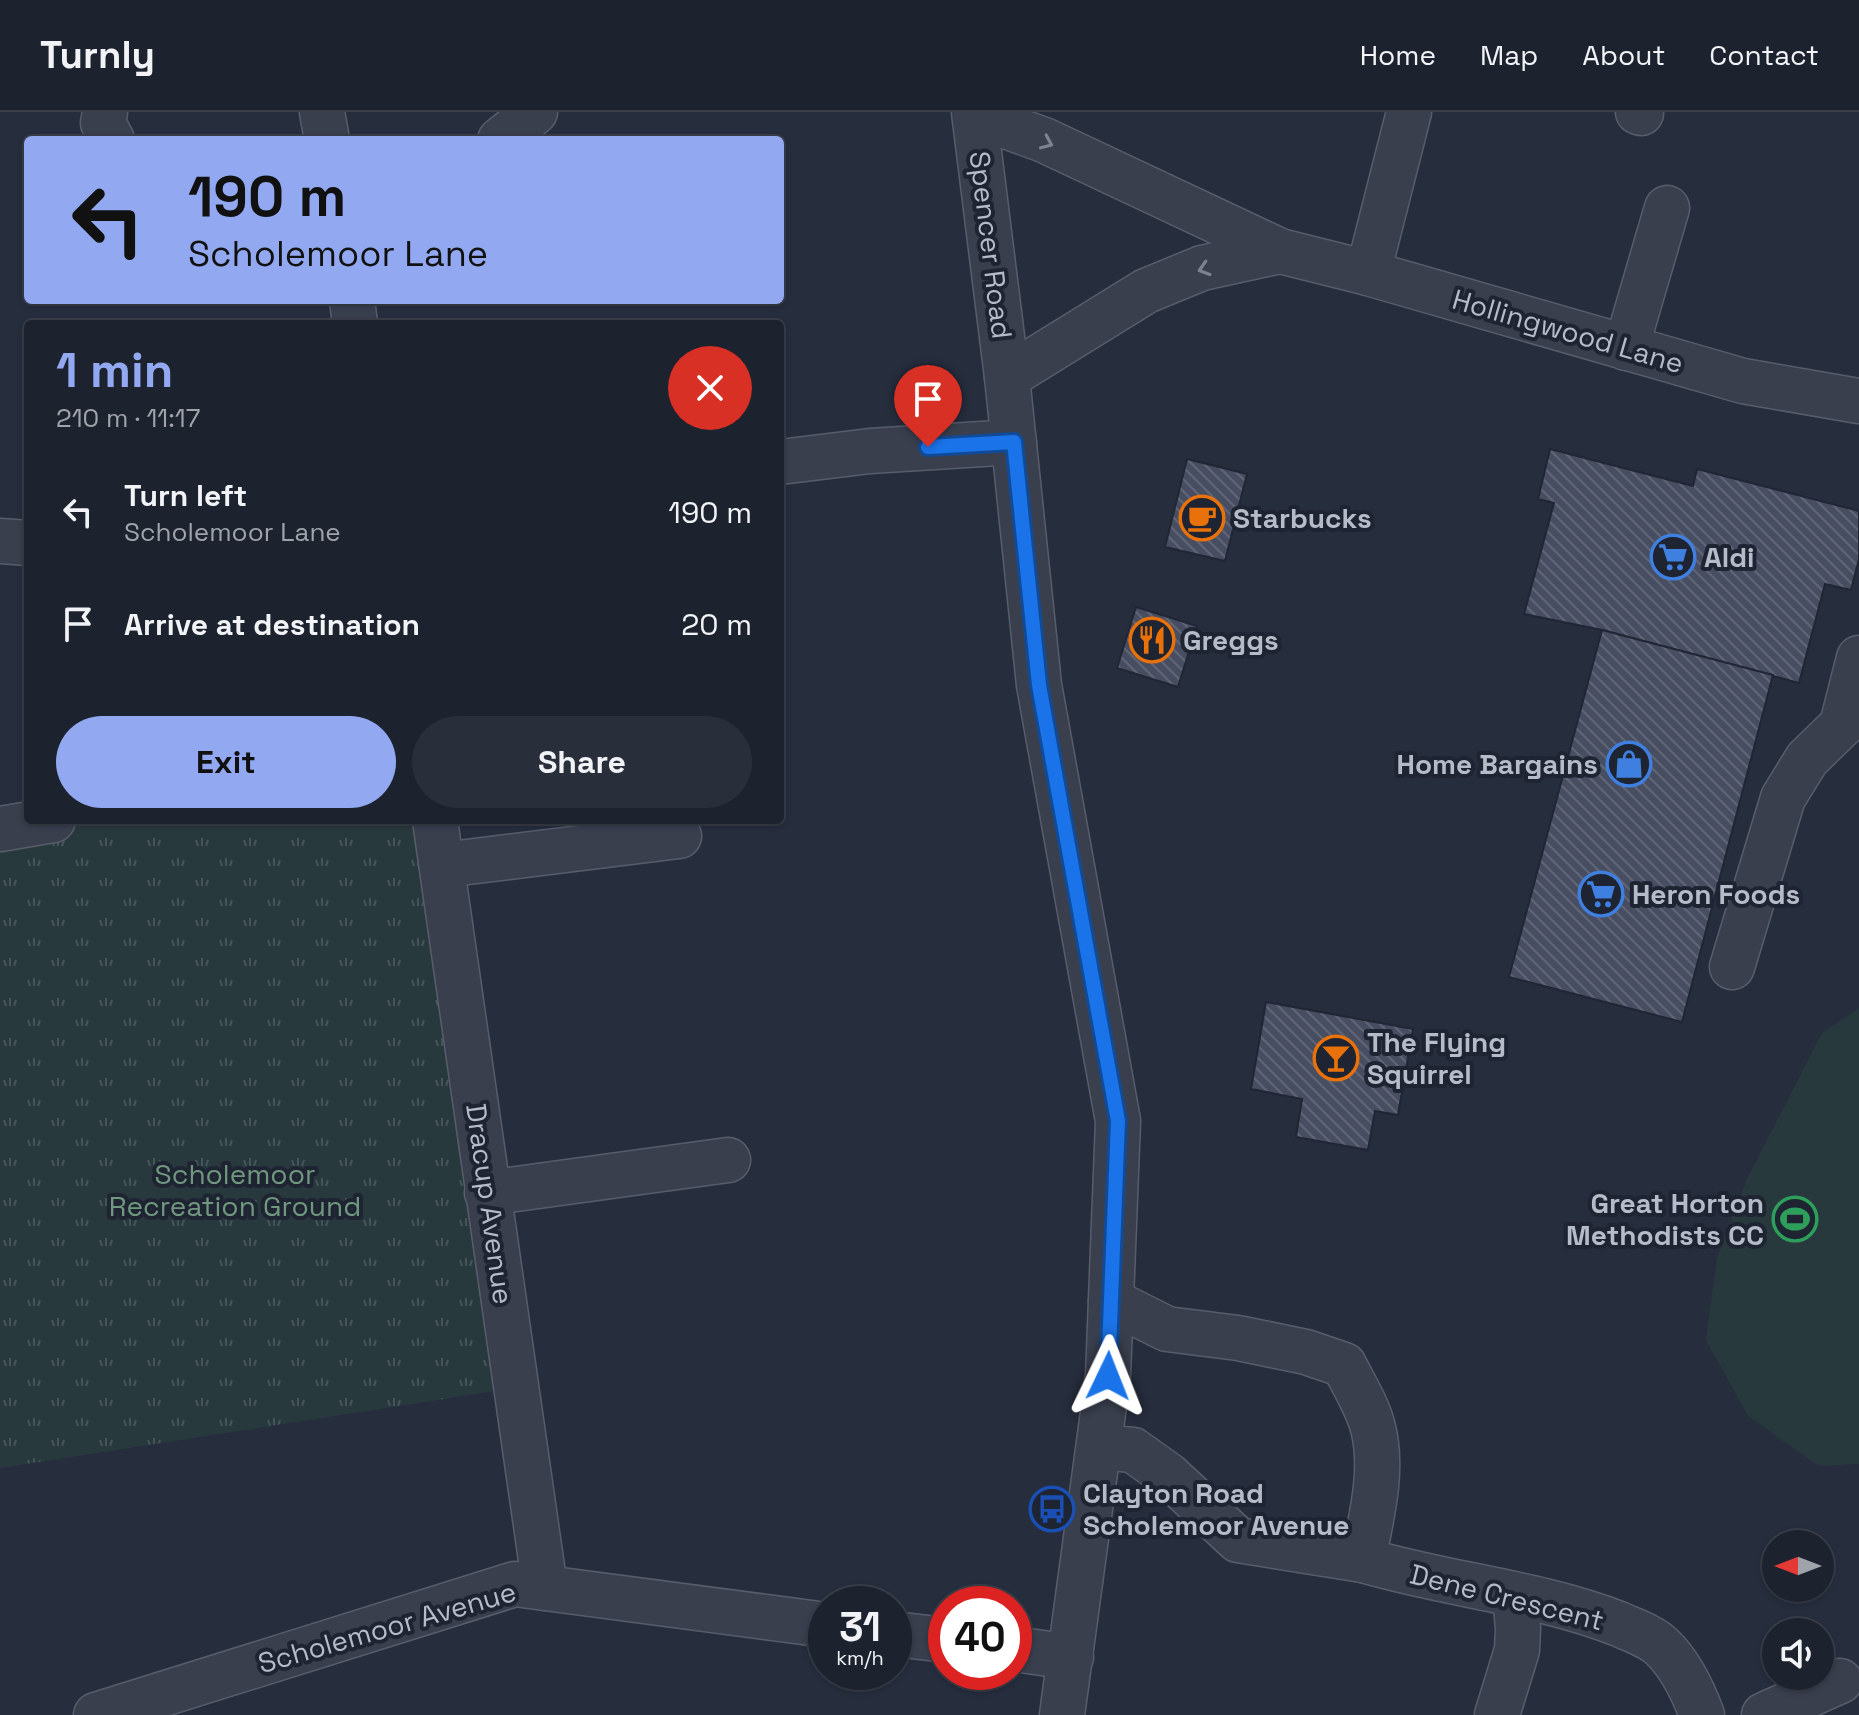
<!DOCTYPE html>
<html lang="en">
<head>
<meta charset="utf-8">
<style>
  :root { --surface:#1c222e; --page:#292f3a; --text:#f1f3f6; --muted:#a0a4aa; --line:#3a3f4a; --accent:#92a9f1 }
  body { margin:0; font-family:"Space Grotesk",sans-serif; background:var(--page); color:var(--text); height:100vh; display:flex; flex-direction:column; font-size:30px; white-space:nowrap }
  * { box-sizing:border-box; margin:0 }
  p { font-size:26px; color:var(--muted) }
  .icon { flex:none; width:44px; height:44px; fill:none; stroke:currentColor; stroke-width:2; stroke-linecap:round; stroke-linejoin:round }
  .map { position:relative; flex:1; overflow:hidden }
  .details { position:absolute; left:24px; top:208px; width:760px; height:504px; display:flex; flex-direction:column; background:var(--surface); border-radius:8px; box-shadow:0 2px 6px #0004,0 0 0 2px var(--line) }
  .details>* { flex:none }
  .hud { position:absolute; left:24px; top:24px; width:760px; height:168px; border-radius:8px; box-shadow:0 2px 6px #0004,0 0 0 2px var(--line); background:#92a9f1; color:#111; overflow:hidden }
  .needle { width:52px; rotate:270deg }
  .fabs { position:absolute; left:1762px; top:1418px; display:grid; gap:16px }
  .fabs a { display:grid; place-items:center; width:72px; height:72px; border-radius:50%; background:var(--surface); box-shadow:0 2px 6px #0004,0 0 0 2px var(--line); font-size:40px }
  .speed { position:absolute; left:808px; top:1474px; display:flex; gap:16px; font-size:40px; font-weight:700; text-align:center }
  .speed>* { display:grid; place-content:center; width:104px; height:104px; border-radius:50%; background:var(--surface); box-shadow:0 2px 6px #0004,0 0 0 2px var(--line); line-height:1 }
  .speed small { font-size:20px; font-weight:400 }
  .speed .limit { border:12px solid #d22; background:#fff; color:#111 }
  .pin { position:absolute; display:grid; place-items:center; width:68px; height:68px; color:#fff; margin:-82px -34px; border-radius:50% 50% 50% 0; rotate:-45deg; box-shadow:0 0 8px #0007 }
  .pin .icon { rotate:45deg }
  .me { position:absolute; width:88px; margin:-44px; rotate:2deg; stroke-linejoin:round; filter:drop-shadow(0 0 6px #0008) }
  .turn { display:flex; align-items:center; gap:28px; height:168px; padding:0 32px; font-size:36px }
  .turn .icon { width:104px; height:104px; stroke-width:2.5 }
  .turn b { display:block; font-size:56px; line-height:68px }
  .round { display:grid; place-items:center; flex:none; width:84px; height:84px; border-radius:42px; background:var(--page) }
  .headline { display:flex; align-items:center; justify-content:space-between; height:136px; padding:0 32px }
  h1 { font-size:48px; font-weight:800; line-height:60px; color:var(--accent) }
  .button { display:flex; gap:16px; margin-top:auto; padding:16px 32px }
  .button a { flex:1; height:92px; border-radius:48px; background:var(--accent); color:#111; font-size:32px; font-weight:800; line-height:92px; text-align:center }
  .button a+a { background:var(--page); color:var(--text) }
  ul { padding:0; list-style:none }
  li { display:flex; align-items:center; gap:24px; height:112px; padding:0 32px }
  li div { flex:1 }
  li b { display:block; font-size:30px }
  li em { font-style:normal }
  header { display:flex; align-items:center; gap:48px; box-sizing:border-box; height:112px; padding:0 40px; background:var(--surface); border-bottom:2px solid var(--line) }
  header strong { font-size:38px }
  nav { display:flex; gap:44px; margin-inline-start:auto; font-size:28px }
  .map>svg:first-child { display:block }
</style>
</head>
<body>
<header>
<strong>Turnly</strong>
<nav><a>Home</a><a>Map</a><a>About</a><a>Contact</a></nav>
</header>
<div class="map">
<svg width="1859" height="1603" viewBox="0 0 1859 1603">
  <defs>
    <pattern id="park-tufts" width="24" height="20" patternUnits="userSpaceOnUse" patternTransform="scale(2)"><rect width="24" height="20" fill="#28393e"/><path d="M3 7l-1-3M5 7V3M7 7l1-3M15 17l-1-3M17 17v-4M19 17l1-3" fill="none" stroke="#455458"/></pattern>
    <pattern id="building-back-hatch" width="6" height="6" patternUnits="userSpaceOnUse" patternTransform="scale(2)"><rect width="6" height="6" fill="#484e61"/><path d="M-1 5l2 2M0 0l6 6M5-1l2 2" fill="none" stroke="#606676"/></pattern>
  </defs>
  <rect width="100%" height="100%" fill="#262d3d"/>
  <polygon fill="url(#park-tufts)" points="88,708 412,708 501,1278 0,1356 0,723"/>
  <polygon fill="#28393e" points="1859,896 1859,1352 1819,1354 1748,1304 1706,1228 1717,1146 1747,1067 1822,921"/>
  <g fill="url(#building-back-hatch)" stroke="#212635" stroke-width="2">
    <polygon points="1550,337 1693,374 1697,357 1859,399 1859,447 1851,478 1825,472 1799,571 1602,518 1524,502 1554,391 1538,387"/>
    <polygon points="1187,347 1247,362 1225,449 1165,435"/>
    <polygon points="1136,495 1197,514 1178,575 1117,556"/>
    <polygon points="1602,518 1773,563 1682,910 1509,865"/>
    <polygon points="1266,890 1413,917 1398,1003 1375,999 1368,1038 1296,1025 1302,987 1251,977"/>
  </g>
  <g fill="none" stroke-linecap="round" stroke-linejoin="round">
    <g stroke="#585d6b" stroke-width="47">
      <g id="minor">
        <polyline points="105,0 103,11 112,28"/>
        <polyline points="322,0 327,28"/>
        <polyline points="974,0 1007,265 1039,573 1118,1009 1108,1264 1062,1603"/>
        <polyline points="1638,0 1641,1"/>
        <polyline points="975,3 1044,28 1280,139 1368,161 1743,269 1859,289"/>
        <polyline points="500,28 535,0"/>
        <polyline points="1368,161 1409,0"/>
        <polyline points="352,188 355,212"/>
        <polyline points="1626,236 1667,96"/>
        <polyline points="1007,265 1146,179 1202,156 1280,139"/>
        <polyline points="780,350 870,339 1014,330"/>
        <polyline points="0,429 28,431"/>
        <polyline points="435,708 545,1476"/>
        <polyline points="0,717 53,708"/>
        <polyline points="443,753 679,724"/>
        <polyline points="1732,855 1783,686 1807,647 1842,613 1859,546"/>
        <polyline points="487,1081 728,1048"/>
        <path d="M1099,1335L1133,1338L1168,1363L1238,1428L1363,1448C1371,1407 1384,1358 1373,1316C1368,1295 1354,1273 1344,1253L1306,1240L1238,1226L1167,1217L1111,1189"/>
        <path d="M1363,1448C1447,1473 1537,1480 1619,1512C1632,1518 1651,1524 1662,1535C1680,1552 1693,1579 1702,1603"/>
        <polyline points="894,1522 946,1528"/>
        <polyline points="1014,1537 1071,1545"/>
        <polyline points="96,1603 515,1472 826,1513"/>
        <polyline points="1497,1603 1517,1538 1518,1516 1515,1484"/>
        <polyline points="1764,1603 1840,1569"/>
      </g>
    </g>
    <use href="#minor" stroke="#3a3f4e" stroke-width="44"/>
  </g>
  <defs><path id="oneway-chevron" d="M-2-3.5L2.5 0L-2 3.5" fill="none" stroke-width="1.6" stroke-linecap="round" stroke-linejoin="round" transform="scale(2)"/></defs>
  <g stroke="#7e8391">
    <use href="#oneway-chevron" transform="translate(1047 31) rotate(24)"/>
    <use href="#oneway-chevron" transform="translate(1204 157) rotate(163)"/>
  </g>
  <g fill="none" stroke-linecap="round" stroke-linejoin="round">
    <g stroke="#114b97" stroke-width="20">
      <polyline id="route" points="928,335 1014,330 1039,573 1118,1009 1108,1264"/>
    </g>
    <use href="#route" stroke="#1a73e8" stroke-width="14"/>
  </g>
  <defs>
    <g id="cafe-ring" transform="scale(2.3)"><circle r="9.5" fill="#1f2433" stroke="#e8710a" stroke-width="1.5"/><path d="M-5.5-4.5H6V0H3Q3 3.5 0 3.5H-2.5Q-5.5 3.5-5.5 0ZM3-3.2v2h1.7v-2ZM-6 4.5H4V6H-6Z" fill="#e8710a"/></g>
    <g id="supermarket-ring" transform="scale(2.3)"><circle r="9.5" fill="#1f2433" stroke="#3f7fe0" stroke-width="1.5"/><path d="M-6-5.5h2.5l.6 2H6L4.5 2H-2.5L-4.4-4H-6ZM-1.5 3.2a1.3 1.3 0 1 0 .1 0ZM3 3.2a1.3 1.3 0 1 0 .1 0Z" fill="#3f7fe0"/></g>
    <g id="restaurant-ring" transform="scale(2.3)"><circle r="9.5" fill="#1f2433" stroke="#e8710a" stroke-width="1.5"/><path d="M-5-6h1v4h1v-4h1v4h1v-4h1v5L-1.5 .5V6h-2V.5L-5-1ZM5-6V6H3V1.5H1.5Q1.5-4 5-6Z" fill="#e8710a"/></g>
    <g id="shop-ring" transform="scale(2.3)"><circle r="9.5" fill="#1f2433" stroke="#3f7fe0" stroke-width="1.5"/><path d="M-5-2.5h2.3a2.7 3.5 0 0 1 5.4 0H5L5.5 6h-11ZM-1.5-2.5h3a1.5 2.3 0 0 0-3 0Z" fill="#3f7fe0"/></g>
    <g id="bar-ring" transform="scale(2.3)"><circle r="9.5" fill="#1f2433" stroke="#e8710a" stroke-width="1.5"/><path d="M-6-5H6L.8 .8V4.5H3.5V6h-7V4.5H-.8V.8Z" fill="#e8710a"/></g>
    <g id="stadium-ring" transform="scale(2.3)"><circle r="9.5" fill="#1f2433" stroke="#2e9e5b" stroke-width="1.5"/><path d="M0-5a6.5 5 0 1 0 0 10a6.5 5 0 1 0 0-10ZM-3.5-1.8h7v3.6h-7Z" fill="#2e9e5b"/></g>
    <g id="bus-ring" transform="scale(2.3)"><circle r="9.5" fill="#1f2433" stroke="#1a4fb4" stroke-width="1.5"/><path d="M-5-6H5V4H4V6H2V4H-2V6H-4V4H-5ZM-3.5-4V0h7V-4ZM-3.5 1.2v1.5H-2V1.2ZM2 1.2v1.5H3.5V1.2Z" fill="#1a4fb4"/></g>
  </defs>
  <g fill-rule="evenodd">
    <use href="#cafe-ring" x="1202" y="406"/>
    <use href="#supermarket-ring" x="1673" y="445"/>
    <use href="#restaurant-ring" x="1152" y="528"/>
    <use href="#shop-ring" x="1629" y="652"/>
    <use href="#supermarket-ring" x="1601" y="782"/>
    <use href="#bar-ring" x="1336" y="946"/>
    <use href="#stadium-ring" x="1795" y="1107"/>
    <use href="#bus-ring" x="1052" y="1397"/>
  </g>
  <g text-anchor="middle" stroke-width="8" stroke-linejoin="round" paint-order="stroke">
    <g font-size="28" fill="#b6bbc8" stroke="#1f2433">
      <text transform="translate(991 133) rotate(83)" y="10">Spencer Road</text>
      <text transform="translate(1568 219) rotate(16)" y="10">Hollingwood Lane</text>
      <text transform="translate(490 1092) rotate(82)" y="10">Dracup Avenue</text>
      <text transform="translate(1507 1485) rotate(14)" y="10">Dene Crescent</text>
      <text transform="translate(387 1515) rotate(-16)" y="10">Scholemoor Avenue</text>
    </g>
    <g font-size="28" font-weight="bold" fill="#b6bbc8" stroke="#1f2433" text-anchor="start">
      <text x="1233" y="416">Starbucks</text>
      <text x="1704" y="455">Aldi</text>
      <text x="1183" y="538">Greggs</text>
      <text x="1598" y="662" text-anchor="end">Home Bargains</text>
      <text x="1632" y="792">Heron Foods</text>
      <text x="1367" y="940">The Flying<tspan x="1367" dy="32">Squirrel</tspan></text>
      <text x="1764" y="1101" text-anchor="end">Great Horton<tspan x="1764" dy="32">Methodists CC</tspan></text>
      <text x="1083" y="1391">Clayton Road<tspan x="1083" dy="32">Scholemoor Avenue</tspan></text>
    </g>
    <g font-size="28" fill="#6f987e" stroke="#1f2433">
      <text x="235" y="1072">Scholemoor<tspan x="235" dy="32">Recreation Ground</tspan></text>
    </g>
  </g>
</svg>
<div class="fabs">
<a><svg class="needle" viewBox="-14 -14 28 28"><path d="M0-13l5 13h-10z" fill="#e53935"/><path d="M0 13l5-13h-10z" fill="#a0a4aa"/></svg></a>
<a><svg class="icon" aria-label="sound" viewBox="0 0 24 24"><path d="M4 9h4l5-4v14l-5-4H4zM17 9q2 3 0 6"/></svg></a>
</div>
<div class="speed"><div>31<small>km/h</small></div><div class="limit">40</div></div>
<div class="pin" style="left:928px;top:335px;background:#d93025"><svg class="icon" aria-label="arrive" viewBox="0 0 24 24"><path d="M6 21V4h12l-3 4 3 4H6"/></svg></div>
<svg class="me" style="left:1108px;top:1264px" viewBox="-20 -20 40 40"><path d="M0-17L14 15 0 8-14 15z" fill="#1a73e8" stroke="#fff" stroke-width="4"/></svg>
<div class="hud">
<div class="turn"><svg class="icon" aria-label="left" viewBox="0 0 24 24"><path d="M17 20v-9H6M10 6l-5 5 5 5"/></svg><div><b>190 m</b>Scholemoor Lane</div></div>
</div>
<section class="details">
<div class="headline"><div><h1>1 min</h1><p>210 m · 11:17</p></div><a class="round" style="background:#d93025;color:#fff"><svg class="icon" aria-label="close" viewBox="0 0 24 24"><path d="M6 6l12 12M18 6L6 18"/></svg></a></div>
<ul>
<li><svg class="icon" aria-label="left" viewBox="0 0 24 24"><path d="M17 20v-9H6M10 6l-5 5 5 5"/></svg><div><b>Turn left</b><p>Scholemoor Lane</p></div><em>190 m</em></li>
<li><svg class="icon" aria-label="arrive" viewBox="0 0 24 24"><path d="M6 21V4h12l-3 4 3 4H6"/></svg><div><b>Arrive at destination</b></div><em>20 m</em></li>
</ul>
<div class="button"><a>Exit</a><a>Share</a></div>
</section>
</div>
</body>
</html>
